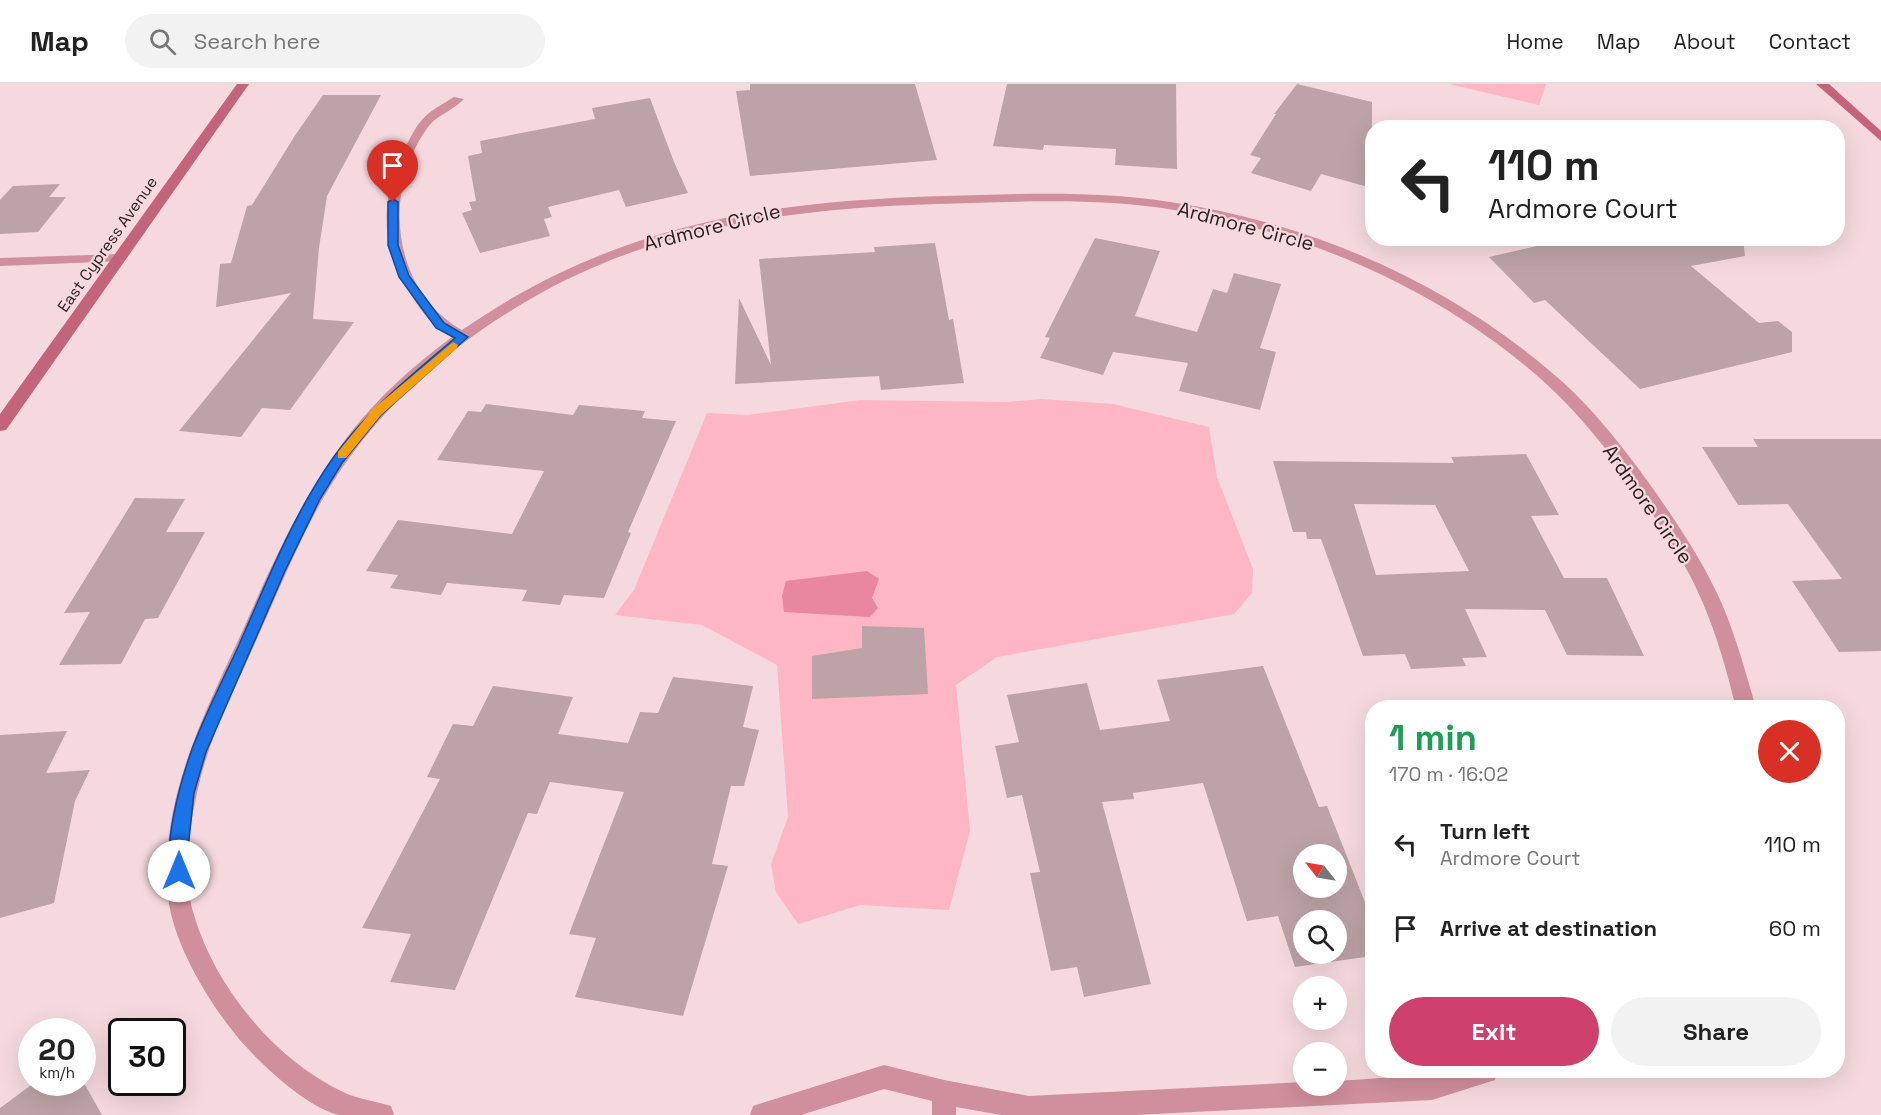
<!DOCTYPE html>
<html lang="en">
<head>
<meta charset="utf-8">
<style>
  :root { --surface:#fff; --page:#f2f2f2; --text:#222; --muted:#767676; --line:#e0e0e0; --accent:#ce406d }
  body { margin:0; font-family:"Space Grotesk",sans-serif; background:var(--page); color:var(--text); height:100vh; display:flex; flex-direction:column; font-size:22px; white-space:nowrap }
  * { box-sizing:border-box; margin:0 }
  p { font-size:20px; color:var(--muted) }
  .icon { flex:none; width:33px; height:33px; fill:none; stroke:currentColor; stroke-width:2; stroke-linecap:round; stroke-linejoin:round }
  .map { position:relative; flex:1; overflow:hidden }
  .details { position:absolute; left:1365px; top:616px; width:480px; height:378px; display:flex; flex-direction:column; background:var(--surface); border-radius:24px; box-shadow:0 6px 24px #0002 }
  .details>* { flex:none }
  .top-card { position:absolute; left:1365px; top:36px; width:480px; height:126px; border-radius:24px; box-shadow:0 6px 24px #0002; background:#fff; color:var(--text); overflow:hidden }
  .needle { width:39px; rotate:301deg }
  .buttons { position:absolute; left:1293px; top:760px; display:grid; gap:12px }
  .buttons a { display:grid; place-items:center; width:54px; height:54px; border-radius:50%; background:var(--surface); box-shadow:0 6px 24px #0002; font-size:30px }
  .speed { position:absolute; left:18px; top:934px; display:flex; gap:12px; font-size:30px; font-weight:700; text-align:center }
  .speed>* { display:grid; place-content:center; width:78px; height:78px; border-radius:50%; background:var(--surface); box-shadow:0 6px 24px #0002; line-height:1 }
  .speed small { font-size:15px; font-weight:400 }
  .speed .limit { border:3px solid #111; border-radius:9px; background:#fff; color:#111 }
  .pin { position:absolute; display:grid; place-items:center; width:51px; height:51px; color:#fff; margin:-62px -26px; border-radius:50% 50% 50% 0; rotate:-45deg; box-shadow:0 0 6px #0007 }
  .pin .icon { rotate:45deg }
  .me { position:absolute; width:66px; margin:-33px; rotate:0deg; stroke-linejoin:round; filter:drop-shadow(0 0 4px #0008) }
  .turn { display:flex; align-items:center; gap:21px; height:126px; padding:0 24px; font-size:27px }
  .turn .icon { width:78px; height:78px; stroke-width:2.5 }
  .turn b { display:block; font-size:42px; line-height:51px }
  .round { display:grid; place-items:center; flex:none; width:63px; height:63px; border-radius:32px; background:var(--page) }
  .headline { display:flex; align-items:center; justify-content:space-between; height:102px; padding:0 24px }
  h1 { font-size:36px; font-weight:800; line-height:45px; color:#1e9e55 }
  .action { display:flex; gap:12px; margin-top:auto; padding:12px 24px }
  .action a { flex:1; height:69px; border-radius:36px; background:var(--accent); color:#fff; font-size:24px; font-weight:800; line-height:69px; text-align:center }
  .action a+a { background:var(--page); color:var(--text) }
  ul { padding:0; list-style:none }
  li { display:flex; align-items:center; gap:18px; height:84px; padding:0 24px }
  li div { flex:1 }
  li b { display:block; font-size:22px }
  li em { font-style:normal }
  header { display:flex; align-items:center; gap:36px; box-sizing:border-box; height:84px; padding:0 30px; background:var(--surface); border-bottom:2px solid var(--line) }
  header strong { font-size:28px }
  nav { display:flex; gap:33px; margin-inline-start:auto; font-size:21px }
  .search { width:420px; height:54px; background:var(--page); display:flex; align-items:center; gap:15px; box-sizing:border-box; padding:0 21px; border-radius:33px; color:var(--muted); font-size:22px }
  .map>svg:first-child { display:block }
</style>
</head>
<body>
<header>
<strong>Map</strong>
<div class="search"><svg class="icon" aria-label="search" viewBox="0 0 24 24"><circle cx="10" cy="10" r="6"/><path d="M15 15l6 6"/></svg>Search here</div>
<nav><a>Home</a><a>Map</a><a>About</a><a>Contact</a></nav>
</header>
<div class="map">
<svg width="1881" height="1031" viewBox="0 0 1881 1031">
  <rect width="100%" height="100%" fill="#f5d9de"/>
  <g fill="#feb5c4">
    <polygon points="1449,0 1546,0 1539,21"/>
    <polygon points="1042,315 1113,320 1209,343 1217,393 1253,485 1252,509 1234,530 997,573 956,601 970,747 949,826 860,821 798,840 776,808 771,780 788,733 777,581 702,541 615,531 634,506 707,329 748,331 860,316 1007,318"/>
  </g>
  <polygon fill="#e8879d" points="867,487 879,495 872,514 878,524 870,533 784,528 782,512 786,497"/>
  <g fill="#bda3a7" fill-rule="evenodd">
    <polygon points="750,0 915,0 937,76 750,92 736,7 750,6"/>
    <polygon points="1007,0 1176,0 1177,85 1115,81 1116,65 1044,61 1043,66 993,62"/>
    <polygon points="1297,0 1372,18 1372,104 1321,90 1311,107 1251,89 1261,74 1250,71 1276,30 1274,30"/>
    <polygon points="323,11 381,11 327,112 319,164 313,235 354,238 290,326 262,324 241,353 179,347 291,209 216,223 220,180 231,179 247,122 252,121 294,53"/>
    <polygon points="650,14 674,78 688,109 626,123 619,106 548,123 552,133 544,135 550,152 480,169 462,129 472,126 469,118 476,117 468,72 482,69 480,57 584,37 595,35 592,24"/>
    <polygon points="60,100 49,113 66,113 38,148 0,150 0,116 13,102"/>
    <polygon points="1095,154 1160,167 1135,232 1197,248 1213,205 1227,209 1234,189 1281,200 1260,264 1276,268 1260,326 1179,307 1188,279 1113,268 1103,291 1040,274 1050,254 1045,253"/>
    <polygon points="1571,154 1743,154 1745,172 1691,182 1759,239 1778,237 1792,248 1792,268 1640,305 1545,216 1534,219 1489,173"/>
    <polygon points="935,159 949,236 953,235 964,299 881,306 879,292 735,300 739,214 771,281 759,175 875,168 874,163"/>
    <polygon points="486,320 573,331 579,321 645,327 642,334 676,337 628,448 631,449 604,514 564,511 560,521 522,517 527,506 447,499 441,511 390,504 398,491 366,487 398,436 512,450 544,387 437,376 468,327 481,328"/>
    <polygon points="1753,355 1881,355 1881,567 1839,568 1792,497 1842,495 1788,420 1738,421 1702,363 1758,363"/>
    <path d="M1526,370L1559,431L1531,432L1564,494H1607L1644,572L1567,571L1545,526L1465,525L1487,573L1462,574L1466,582L1411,585L1405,570L1363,572L1321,455H1307L1306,448H1293L1273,377L1454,379L1451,373ZM1354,420L1435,421L1469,487L1376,491Z"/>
    <polygon points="135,414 185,415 166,448 205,448 158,534 145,535 121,580 59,581 90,528 64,529"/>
    <polygon points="862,542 924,544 928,610 812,615 812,572 862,564"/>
    <path d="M1263,582L1319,723L1327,722L1372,836V872L1295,883L1278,832L1247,837L1203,699L1133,709L1134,715L1102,718L1151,900L1084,913L1077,883L1051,887L1030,789L1040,788L1022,711L1007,714L995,662L1019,658L1007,611L1087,599L1100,646L1170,637L1157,596ZM1304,771H1336V804H1304ZM1304,837H1336V870H1304Z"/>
    <polygon points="673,593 753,602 743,643 759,646 744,702 731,702 712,780 728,782 683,932 575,913 596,854 569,850 624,708 550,698 537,730 528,729 455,906 390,898 411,850 362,844 440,695 427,693 453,640 473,642 493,602 573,613 558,650 628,659 640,628 658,629"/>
    <polygon points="67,647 46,689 90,686 75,717 54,819 0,834 0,651"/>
    <polygon points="34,999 84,999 102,1031 0,1031 0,1024"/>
  </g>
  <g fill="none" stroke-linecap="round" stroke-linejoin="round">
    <g fill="#d08f9d" fill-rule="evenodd">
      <path d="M454,13L464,15C454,26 437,31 428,43C382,106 391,206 462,246C614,141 763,117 944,112C1019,110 1095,106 1170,118C1308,138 1445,197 1551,288C1591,321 1624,364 1654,406C1679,442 1704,479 1722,520C1736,553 1746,589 1756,624H1736C1727,588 1717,551 1702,517C1686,479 1662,444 1639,410C1611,370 1579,329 1542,296C1441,206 1308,148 1174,126C1096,113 1016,118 938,120C799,124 664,141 541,209C454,257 376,324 325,411C298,458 278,508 256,557C236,603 212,647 200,696C190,737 181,790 194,831C215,903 275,976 343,1008C358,1015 375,1017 391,1022L394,1031C377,1031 357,1031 340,1031C307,1025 255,975 235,950C206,914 173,858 168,813C159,716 203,633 242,548C272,480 302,412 348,352C377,314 414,281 452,253C434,243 422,229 411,211C380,164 379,115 405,64C410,55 414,45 421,37C430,26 443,20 454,13Z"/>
      <polygon points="119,170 126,174 124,177 0,182 0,174"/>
      <path d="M884,981L944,996L1029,1012L1304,998V1002H1336V997C1391,994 1444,987 1498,987L1495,996L1432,1016L1135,1031H1001L956,1023V1031H932V1017L884,1005L801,1031H750L753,1022L762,1019Z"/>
    </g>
    <g fill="#c3647b" fill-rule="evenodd">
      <polygon points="237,0 249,0 6,346 0,347 0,330"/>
      <polygon points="1816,0 1829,0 1881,47 1881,57"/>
    </g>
  </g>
  <path fill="#1a73e8" stroke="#114b97" stroke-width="1.5" d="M393,115L398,118V161L409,192L444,239L468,253L381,331L342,379L320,415L285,487L206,668L194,709L185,793L179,795L173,793C161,765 181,697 191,668C204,632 223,596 239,561C267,497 293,431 333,374C366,327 412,291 455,254L436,244L399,193L388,161V118Z"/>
  <polygon fill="#f59e0b" points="453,258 458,261 457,264 381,331 346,374 338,374 338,368 373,325"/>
  <g text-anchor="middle" stroke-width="4.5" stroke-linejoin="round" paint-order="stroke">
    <g font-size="16" fill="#261c1e" stroke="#f5d9de">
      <text transform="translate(107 160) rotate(-55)" y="6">East Cypress Avenue</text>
    </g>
    <g font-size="20" fill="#261c1e" stroke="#f5d9de">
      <text transform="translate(1246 142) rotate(15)" y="7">Ardmore Circle</text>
      <text transform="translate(712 143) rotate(-14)" y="7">Ardmore Circle</text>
      <text transform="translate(1648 420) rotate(55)" y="7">Ardmore Circle</text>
    </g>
  </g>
</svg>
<div class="buttons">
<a><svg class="needle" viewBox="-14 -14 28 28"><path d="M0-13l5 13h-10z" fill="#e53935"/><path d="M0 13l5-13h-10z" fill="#767676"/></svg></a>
<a><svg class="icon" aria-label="search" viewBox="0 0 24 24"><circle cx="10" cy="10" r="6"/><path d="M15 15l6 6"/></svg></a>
<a>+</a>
<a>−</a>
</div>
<div class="speed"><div>20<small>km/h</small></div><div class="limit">30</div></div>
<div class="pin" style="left:393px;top:118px;background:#d93025"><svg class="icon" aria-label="arrive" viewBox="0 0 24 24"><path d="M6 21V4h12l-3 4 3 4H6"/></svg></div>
<svg class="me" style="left:179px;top:787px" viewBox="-20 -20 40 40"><circle r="19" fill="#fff"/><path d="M0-13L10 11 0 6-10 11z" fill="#1a73e8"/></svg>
<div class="top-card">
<div class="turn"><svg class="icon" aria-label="left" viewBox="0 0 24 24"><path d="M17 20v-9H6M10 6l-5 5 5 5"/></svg><div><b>110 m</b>Ardmore Court</div></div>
</div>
<section class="details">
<div class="headline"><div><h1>1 min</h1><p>170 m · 16:02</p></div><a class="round" style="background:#d93025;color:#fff"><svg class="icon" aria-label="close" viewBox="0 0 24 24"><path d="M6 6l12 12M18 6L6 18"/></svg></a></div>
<ul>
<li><svg class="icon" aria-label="left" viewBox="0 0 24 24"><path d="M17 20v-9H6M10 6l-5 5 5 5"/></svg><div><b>Turn left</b><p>Ardmore Court</p></div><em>110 m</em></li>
<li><svg class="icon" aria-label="arrive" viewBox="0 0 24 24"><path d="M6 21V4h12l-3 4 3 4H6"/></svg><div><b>Arrive at destination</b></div><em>60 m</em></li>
</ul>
<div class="action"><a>Exit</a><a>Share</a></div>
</section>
</div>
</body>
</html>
